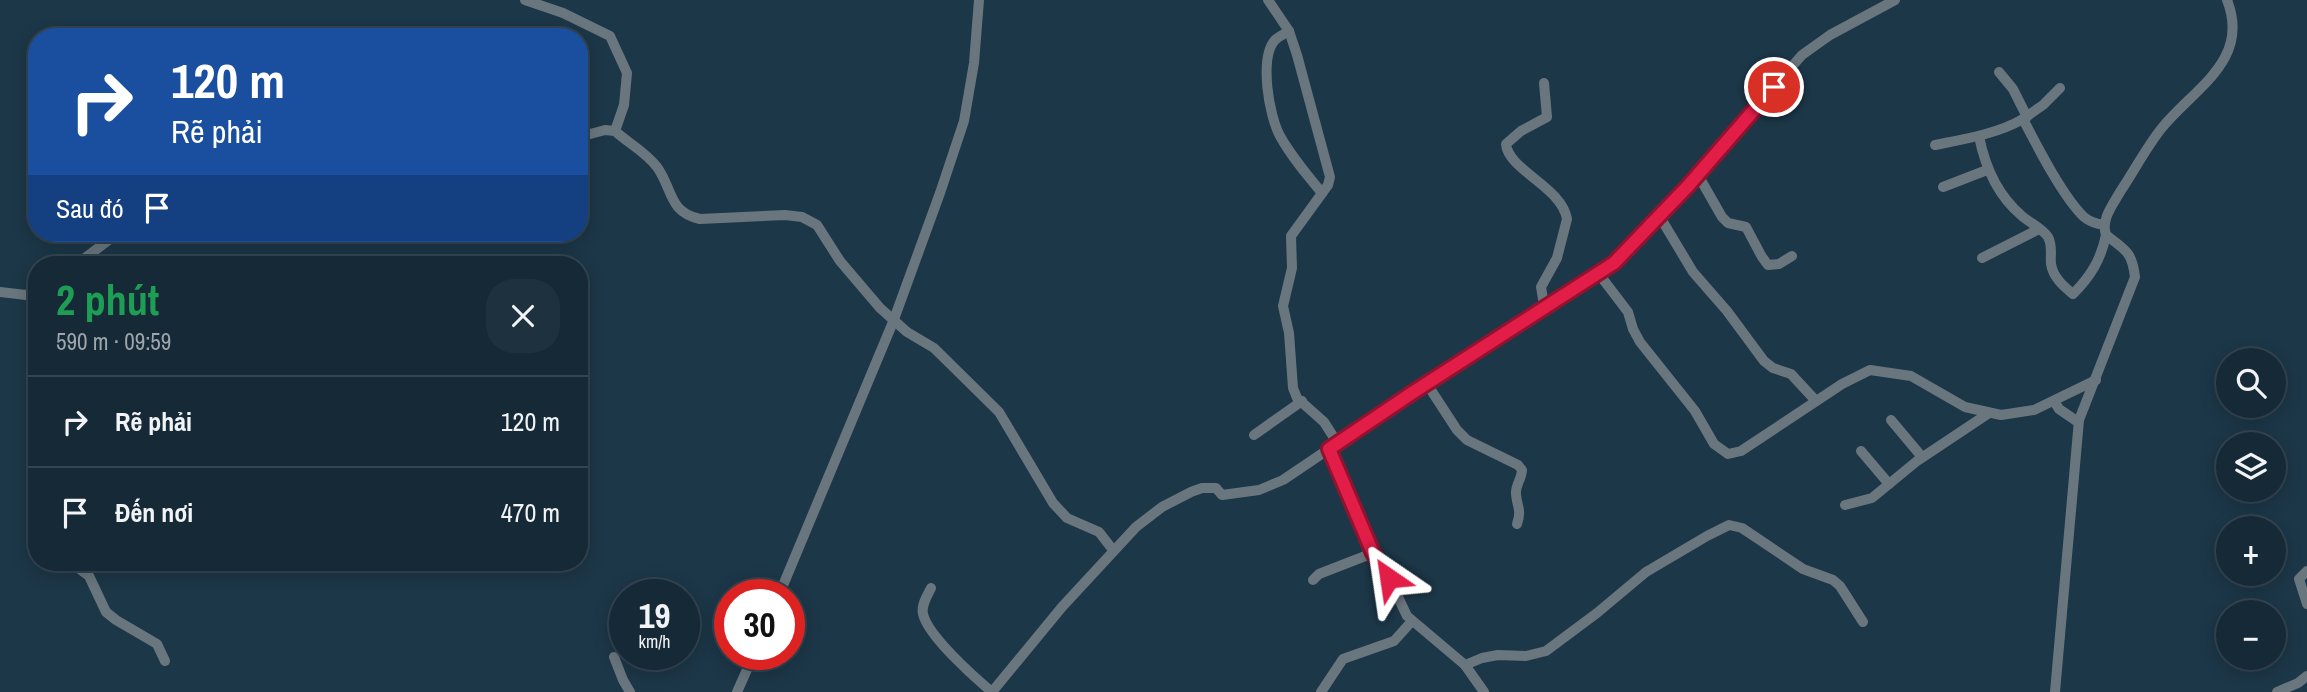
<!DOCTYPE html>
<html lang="vi">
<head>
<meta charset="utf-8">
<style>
  :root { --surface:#152936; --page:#1e313e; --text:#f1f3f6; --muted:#9da6ad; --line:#344551 }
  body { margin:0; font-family:"Archivo Narrow",sans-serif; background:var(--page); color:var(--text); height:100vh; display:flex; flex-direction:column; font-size:26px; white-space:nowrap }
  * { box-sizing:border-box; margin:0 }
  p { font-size:23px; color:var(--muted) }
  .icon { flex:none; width:38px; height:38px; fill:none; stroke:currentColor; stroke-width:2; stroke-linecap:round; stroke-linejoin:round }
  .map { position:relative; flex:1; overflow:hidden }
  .drawer { position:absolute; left:28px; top:256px; width:560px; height:315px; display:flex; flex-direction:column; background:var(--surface); border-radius:28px; box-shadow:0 4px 18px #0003,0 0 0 2px var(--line) }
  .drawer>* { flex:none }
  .hud { position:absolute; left:28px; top:28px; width:560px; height:214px; border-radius:28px; box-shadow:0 4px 18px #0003,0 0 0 2px var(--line); background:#1a4fa0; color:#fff; overflow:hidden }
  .buttons { position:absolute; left:2216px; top:348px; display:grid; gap:14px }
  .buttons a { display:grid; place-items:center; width:70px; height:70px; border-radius:50%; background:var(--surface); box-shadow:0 4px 18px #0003,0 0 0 2px var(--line); font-size:35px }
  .speed { position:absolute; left:609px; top:579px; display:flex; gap:14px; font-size:35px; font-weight:700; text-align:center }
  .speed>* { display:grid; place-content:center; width:91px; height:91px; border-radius:50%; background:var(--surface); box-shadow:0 4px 18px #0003,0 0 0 2px var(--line); line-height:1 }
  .speed small { font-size:18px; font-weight:400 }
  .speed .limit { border:10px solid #d22; background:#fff; color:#111 }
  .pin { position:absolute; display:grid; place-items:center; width:60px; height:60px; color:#fff; margin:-30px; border:4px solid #fff; border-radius:50%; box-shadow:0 2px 7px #0007 }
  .me { position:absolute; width:77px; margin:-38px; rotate:328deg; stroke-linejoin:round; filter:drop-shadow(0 0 5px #0008) }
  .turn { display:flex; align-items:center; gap:24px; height:147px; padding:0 28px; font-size:32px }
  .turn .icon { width:91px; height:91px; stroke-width:2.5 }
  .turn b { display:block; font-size:49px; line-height:60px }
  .then { display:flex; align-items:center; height:66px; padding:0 28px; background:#0003; gap:14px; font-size:26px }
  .round { display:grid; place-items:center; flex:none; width:74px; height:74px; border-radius:28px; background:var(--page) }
  .headline { display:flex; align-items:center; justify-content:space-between; height:119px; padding:0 28px }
  h1 { font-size:42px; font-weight:700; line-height:52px; color:#1e9e55 }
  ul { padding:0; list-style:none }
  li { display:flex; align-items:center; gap:21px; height:91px; padding:0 28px; border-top:2px solid var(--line) }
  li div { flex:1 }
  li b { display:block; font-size:26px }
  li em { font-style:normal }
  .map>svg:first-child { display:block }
</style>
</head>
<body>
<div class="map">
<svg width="2307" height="692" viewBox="0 0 2307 692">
  <rect width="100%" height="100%" fill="#1c3748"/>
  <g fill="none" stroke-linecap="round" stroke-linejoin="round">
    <g stroke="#6a767e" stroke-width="10">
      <polyline points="525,0 563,13 610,36 627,73 624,105 615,131"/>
      <polyline points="1268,0 1289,31 1297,55 1330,177 1328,185 1291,236 1292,268 1283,306 1289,333 1293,388 1297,398 1324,422 1338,444"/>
      <path d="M1289,31C1284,34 1278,37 1275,40C1259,58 1269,116 1280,136C1291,156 1307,175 1322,193"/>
      <polyline points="1999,72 2013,89 2027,117"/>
      <path d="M1544,83L1547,117L1521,131L1506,144C1508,170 1562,187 1567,219L1557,258L1541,287L1543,299L1548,307"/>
      <path d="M2060,88L2043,105L2023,119C2037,146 2063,197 2084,217C2090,222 2097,224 2104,225"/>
      <path d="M1979,136C1985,167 1997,195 2022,216C2030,223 2042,228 2048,237C2053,246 2050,255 2051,264C2053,277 2063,286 2073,294C2090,277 2101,260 2106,235"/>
      <path d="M579,137L605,130L615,131C628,143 646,152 657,167C673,189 668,212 700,219L785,215L802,217L817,225L840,261L880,308L907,332L934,348L999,412L1053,503L1067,518L1099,532L1113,550"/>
      <path d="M1935,145C1965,139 1997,134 2023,119"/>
      <polyline points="1698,175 1722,217 1728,223 1746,227 1762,257 1768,265 1779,264 1792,256"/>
      <polyline points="1943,187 1987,170"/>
      <polyline points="1660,217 1693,272 1727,311 1764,361 1773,368 1791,374 1816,401"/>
      <polyline points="1982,258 2039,229"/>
      <polyline points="77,264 118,233"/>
      <polyline points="1599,274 1628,312 1633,329 1640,342 1695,411 1714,444 1728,454 1741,451 1842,384 1870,370 1911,376 1965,407 2001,415 2034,410 2096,380"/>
      <polyline points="0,292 26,295 37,291"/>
      <path d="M1427,384L1457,430L1467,440L1518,465L1522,470C1522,478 1515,486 1516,494C1517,508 1522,509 1517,524"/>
      <polyline points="2054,401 2059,409 2078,422"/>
      <polyline points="1891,420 1922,457"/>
      <polyline points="1254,435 1302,401"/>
      <polyline points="1329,449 1351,498 1373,553 1389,578 1407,616 1465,665 1484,692"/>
      <polyline points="1861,451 1889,484"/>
      <polyline points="1845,505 1872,498 1917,461 1989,413"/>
      <polyline points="70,562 89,576 106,612 116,620 157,644 165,661"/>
      <polyline points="2307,571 2299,579 2307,604"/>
      <polyline points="1313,580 1319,574 1373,553"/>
      <path d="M931,588C927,596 921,605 923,614C928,636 974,677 992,692"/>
      <polyline points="779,595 893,322 940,193 964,121 974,63 979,0"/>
      <polyline points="614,657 623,680 630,692"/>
      <polyline points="1465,665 1482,658 1498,655 1526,656 1546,651 1597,613 1646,572 1707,536 1729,525 1742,528 1803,569 1833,580 1840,586 1863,622"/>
      <polyline points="737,692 754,654"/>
      <polyline points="992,692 1062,607 1136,527 1162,507 1191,492 1202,488 1216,488 1222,495 1259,490 1283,480 1412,393 1599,274 1614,263 1660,217 1802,55 1830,35 1895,0"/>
      <polyline points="1321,692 1343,659 1394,641 1412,621"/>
      <path d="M2055,692L2079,420L2135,277C2132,251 2125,250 2106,235C2101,219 2112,206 2120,192C2134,171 2146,148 2161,129C2193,89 2251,61 2227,0"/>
      <polyline points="2277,692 2298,683 2307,676"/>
    </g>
  </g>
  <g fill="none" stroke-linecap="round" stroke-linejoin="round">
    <g stroke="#92132f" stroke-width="18">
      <polyline id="route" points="1389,578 1373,553 1329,449 1412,393 1614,263 1688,186 1774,87"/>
    </g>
    <use href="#route" stroke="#e11d48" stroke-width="12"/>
  </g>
</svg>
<div class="buttons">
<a><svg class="icon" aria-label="search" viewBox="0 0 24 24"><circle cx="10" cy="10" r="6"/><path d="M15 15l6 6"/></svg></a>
<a><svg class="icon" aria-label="layers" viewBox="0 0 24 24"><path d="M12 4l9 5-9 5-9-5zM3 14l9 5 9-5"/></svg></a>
<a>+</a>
<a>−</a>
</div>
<div class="speed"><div>19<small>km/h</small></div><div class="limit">30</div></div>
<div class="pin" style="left:1774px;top:87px;background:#d93025"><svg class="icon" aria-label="arrive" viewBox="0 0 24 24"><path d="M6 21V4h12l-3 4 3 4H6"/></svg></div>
<svg class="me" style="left:1389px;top:578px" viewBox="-20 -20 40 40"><path d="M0-17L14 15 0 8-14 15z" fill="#e11d48" stroke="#fff" stroke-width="4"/></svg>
<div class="hud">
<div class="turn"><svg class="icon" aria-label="right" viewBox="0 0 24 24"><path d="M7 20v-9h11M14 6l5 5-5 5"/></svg><div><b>120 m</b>Rẽ phải</div></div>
<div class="then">Sau đó<svg class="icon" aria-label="arrive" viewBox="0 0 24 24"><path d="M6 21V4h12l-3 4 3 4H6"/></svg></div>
</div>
<section class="drawer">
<div class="headline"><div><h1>2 phút</h1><p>590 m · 09:59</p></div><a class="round"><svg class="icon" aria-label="close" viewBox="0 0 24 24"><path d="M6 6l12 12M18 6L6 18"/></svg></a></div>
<ul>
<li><svg class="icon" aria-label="right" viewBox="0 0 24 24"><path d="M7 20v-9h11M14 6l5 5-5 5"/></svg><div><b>Rẽ phải</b></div><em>120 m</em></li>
<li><svg class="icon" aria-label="arrive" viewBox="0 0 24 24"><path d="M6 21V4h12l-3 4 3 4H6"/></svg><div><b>Đến nơi</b></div><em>470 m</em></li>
</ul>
</section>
</div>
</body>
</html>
